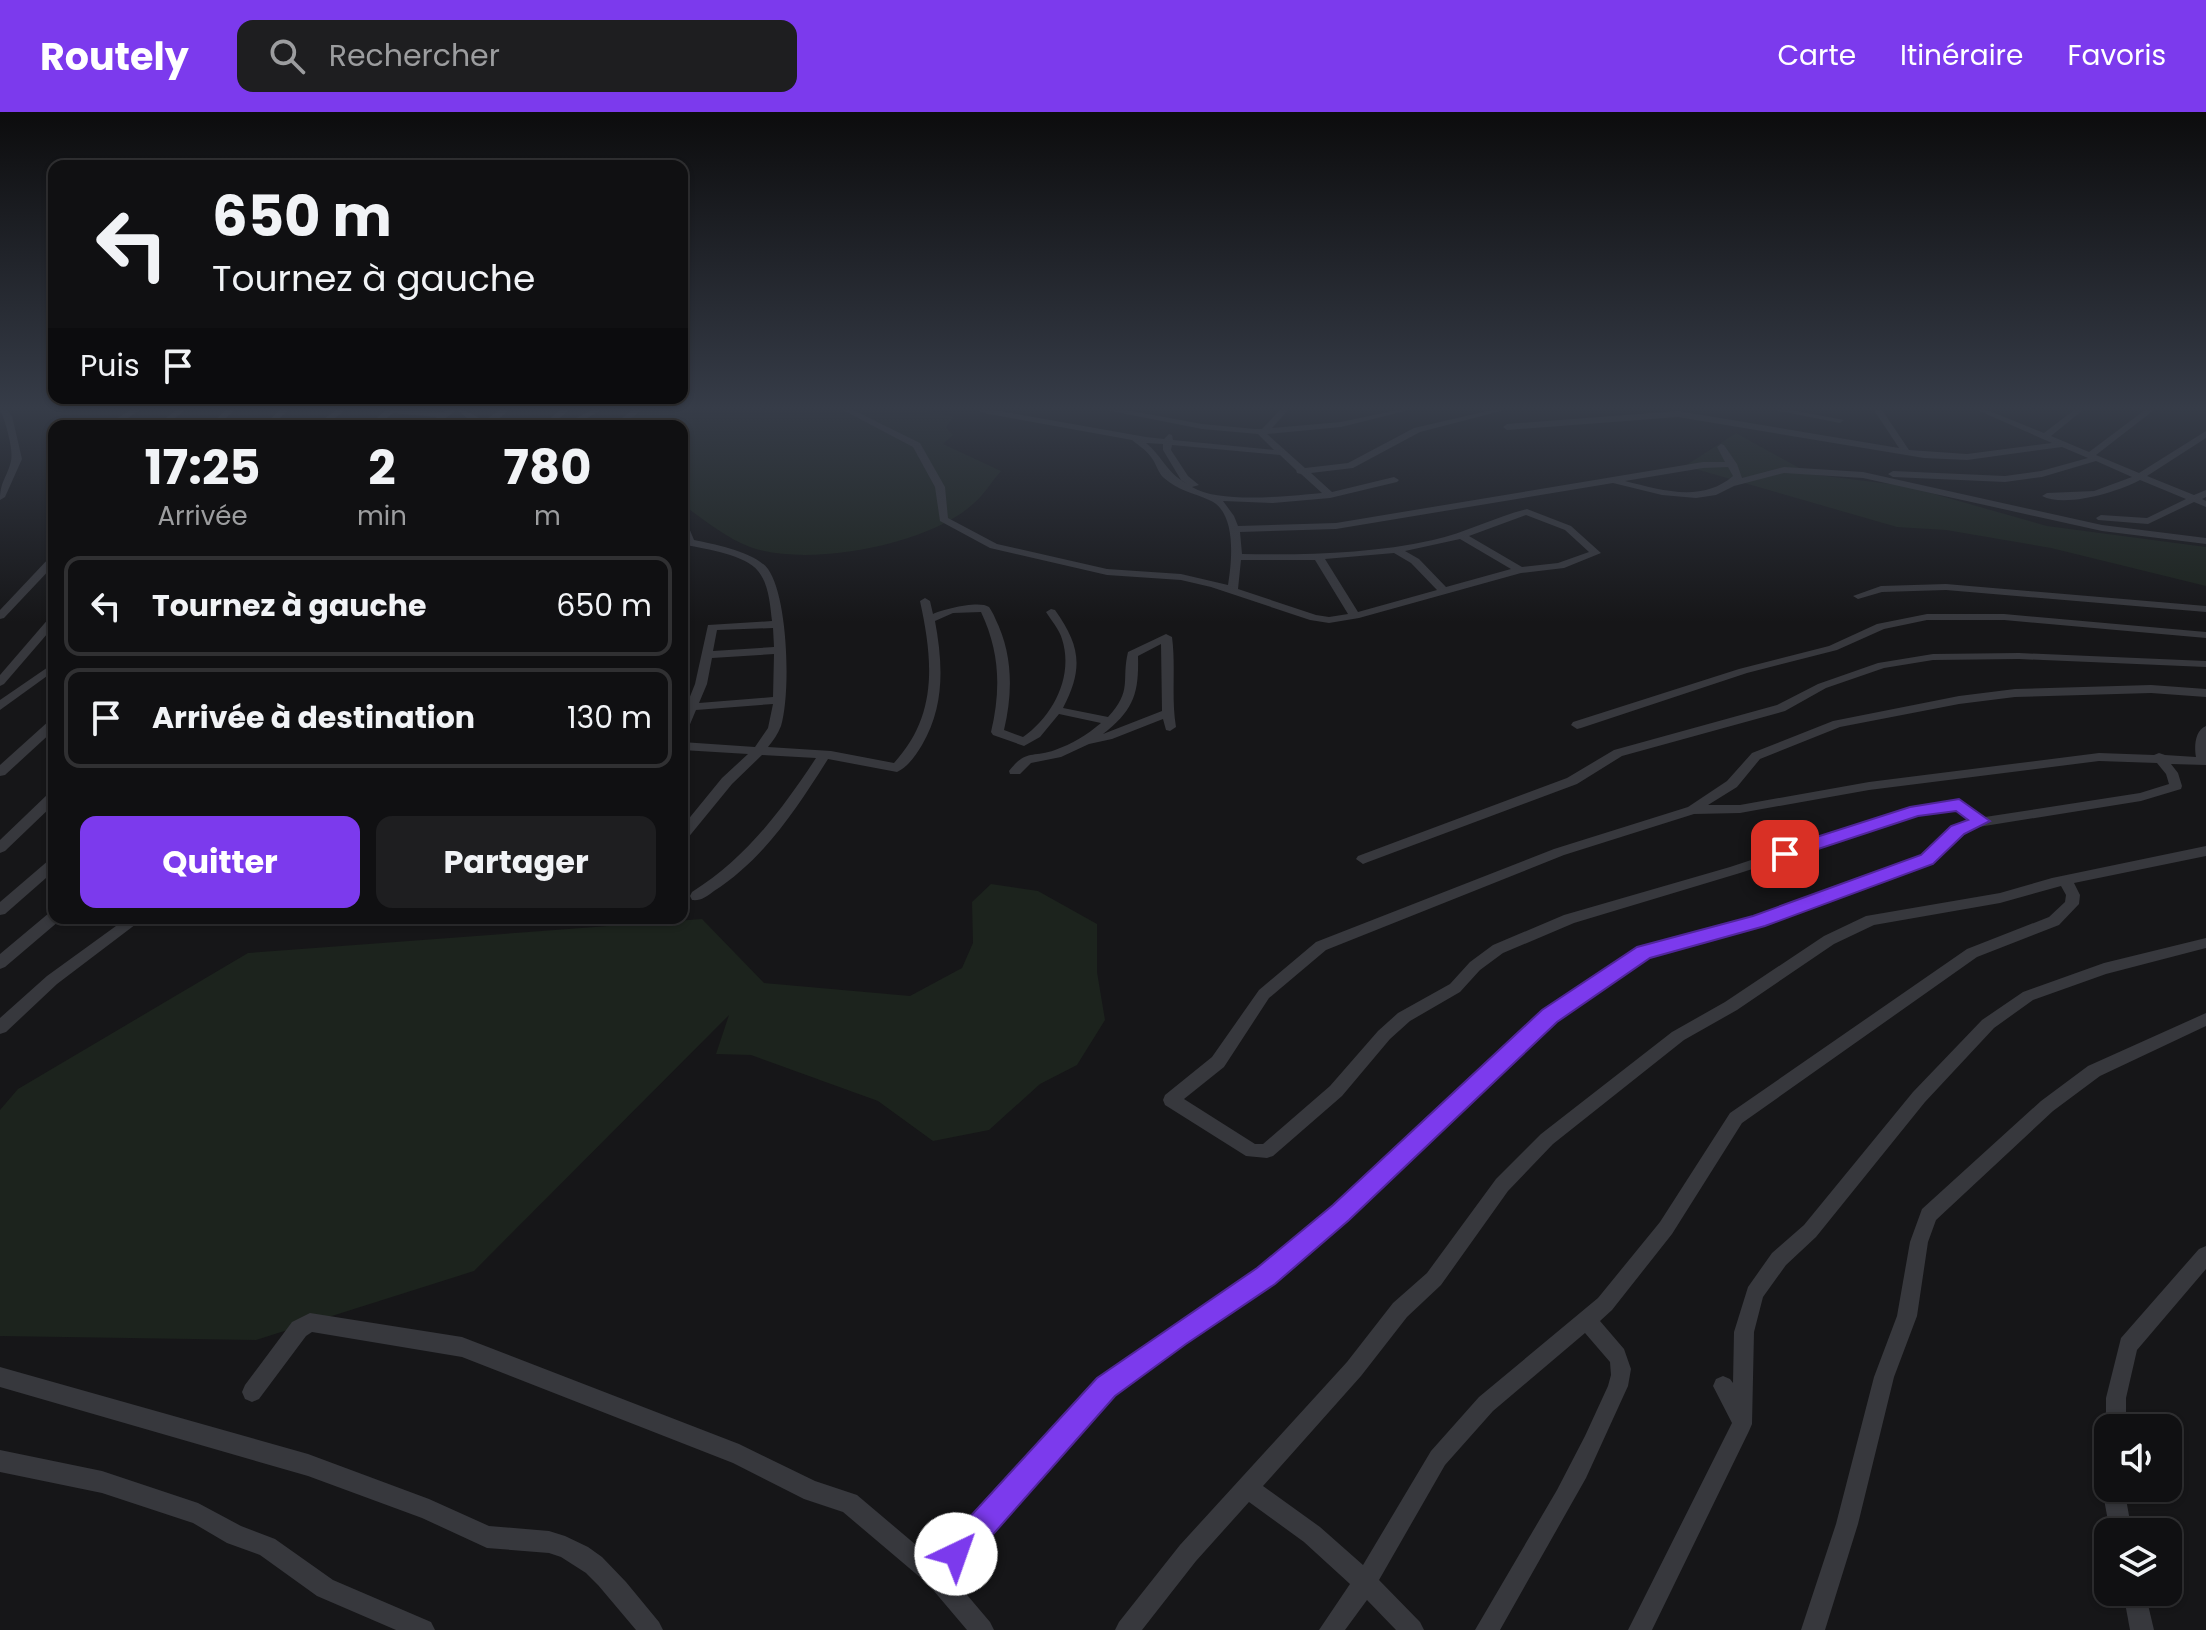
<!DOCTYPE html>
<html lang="fr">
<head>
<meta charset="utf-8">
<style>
  :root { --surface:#101012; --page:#1e1e20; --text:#f1f3f6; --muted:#9c9d9f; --line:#303032; --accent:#7c3aed }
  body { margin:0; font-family:Poppins,sans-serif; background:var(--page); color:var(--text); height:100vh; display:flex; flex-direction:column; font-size:30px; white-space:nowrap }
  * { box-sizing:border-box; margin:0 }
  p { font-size:26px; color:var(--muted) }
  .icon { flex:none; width:44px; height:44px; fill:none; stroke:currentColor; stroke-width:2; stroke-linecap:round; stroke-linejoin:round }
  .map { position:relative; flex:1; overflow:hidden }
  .panel { position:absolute; left:48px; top:308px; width:640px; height:504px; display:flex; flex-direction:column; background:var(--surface); border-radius:16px; box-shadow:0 2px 6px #0004,0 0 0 2px var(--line) }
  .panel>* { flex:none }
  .top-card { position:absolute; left:48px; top:48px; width:640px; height:244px; border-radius:16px; box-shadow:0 2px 6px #0004,0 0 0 2px var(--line); background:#101012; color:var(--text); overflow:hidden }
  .buttons { position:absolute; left:2094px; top:1302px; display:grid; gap:16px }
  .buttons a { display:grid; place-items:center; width:88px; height:88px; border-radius:16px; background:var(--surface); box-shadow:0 2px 6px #0004,0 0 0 2px var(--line); font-size:40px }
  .pin { position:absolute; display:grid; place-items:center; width:68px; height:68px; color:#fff; margin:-34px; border-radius:16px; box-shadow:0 4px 12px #0006 }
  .me { position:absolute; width:88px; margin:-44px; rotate:42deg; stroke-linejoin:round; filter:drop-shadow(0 0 6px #0008) }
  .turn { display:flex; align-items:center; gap:28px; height:168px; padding:0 32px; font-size:36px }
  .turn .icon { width:104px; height:104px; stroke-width:2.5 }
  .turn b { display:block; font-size:56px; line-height:68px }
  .then { display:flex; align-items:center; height:76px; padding:0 32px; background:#0003; gap:16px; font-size:30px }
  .eta { display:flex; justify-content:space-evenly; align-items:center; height:136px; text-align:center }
  .eta b { font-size:48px; font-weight:700; line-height:56px }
  .action { display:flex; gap:16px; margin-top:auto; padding:16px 32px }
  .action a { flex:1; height:92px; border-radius:16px; background:var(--accent); color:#fff; font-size:32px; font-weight:700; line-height:92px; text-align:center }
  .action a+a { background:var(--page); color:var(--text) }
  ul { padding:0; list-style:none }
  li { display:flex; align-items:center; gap:24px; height:100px; margin:0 16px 12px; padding:0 16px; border:4px solid var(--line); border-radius:16px }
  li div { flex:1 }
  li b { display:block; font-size:30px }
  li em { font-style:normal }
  header { display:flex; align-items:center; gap:48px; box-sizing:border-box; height:112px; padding:0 40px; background:var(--accent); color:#fff }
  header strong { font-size:38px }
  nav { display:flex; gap:44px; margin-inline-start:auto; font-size:28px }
  .search { width:560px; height:72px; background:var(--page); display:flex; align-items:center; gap:20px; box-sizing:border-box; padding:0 28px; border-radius:16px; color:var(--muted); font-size:30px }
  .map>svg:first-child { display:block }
</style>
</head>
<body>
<header>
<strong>Routely</strong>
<div class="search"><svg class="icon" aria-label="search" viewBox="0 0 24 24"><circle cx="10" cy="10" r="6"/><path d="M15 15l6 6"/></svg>Rechercher</div>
<nav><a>Carte</a><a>Itinéraire</a><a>Favoris</a></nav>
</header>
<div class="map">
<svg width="2206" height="1518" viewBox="0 0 2206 1518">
  <rect width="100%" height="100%" fill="#161618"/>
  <g fill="#1c231d">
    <path d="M641,298H925L953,305L946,316L953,323L943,332L1001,359C992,369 984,383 973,392C929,433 806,456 750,435C726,426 703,407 682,392V314L622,313Z"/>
    <polygon points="1736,321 1810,362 1906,374 2047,414 2206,435 2206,474 2051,436 1946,418 1897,415 1685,354"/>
    <polygon points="991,772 1038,779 1097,812 1097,860 1105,908 1077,953 1040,972 989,1018 933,1029 878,989 751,943 716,942 729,903 474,1159 256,1228 0,1224 0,998 18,977 248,841 702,807 764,871 910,884 962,856 973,831 972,790"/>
  </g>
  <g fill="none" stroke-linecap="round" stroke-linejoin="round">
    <g fill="#37383d" fill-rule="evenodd">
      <path d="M0,298H7L12,304L22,347L5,385L0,388C0,369 7,366 11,349C14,339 5,307 0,298Z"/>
      <polygon points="131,298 140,298 116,314 108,314 109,311"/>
      <polygon points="176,298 185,298 165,314 156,314"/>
      <polygon points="226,298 234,298 218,314 209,314"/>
      <polygon points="280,298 288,298 272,314 263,314"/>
      <polygon points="336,298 345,298 325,314 315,314"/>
      <path d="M386,298L444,300C459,293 471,301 484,309L500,298H509C486,319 480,317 457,298L434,314H424L437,305L393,301L377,314H368Z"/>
      <polygon points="560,298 569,298 550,314 541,314"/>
      <polygon points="592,298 602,298 572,314 561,314"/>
      <polygon points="633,298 642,298 621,314 611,314"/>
      <path d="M843,298H853L920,331L945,375L948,406L997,432L1107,457L1181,462L1228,473C1232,449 1237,399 1209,388C1194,381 1177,378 1164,366C1158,361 1156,351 1151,345C1146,338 1138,333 1132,328L983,301L979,298H994L1146,325L1164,327L1169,322L1172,323L1173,328L1274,338L1258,322L1202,317L1106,298H1126L1202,312L1255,317H1262L1280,298H1288L1272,316L1341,310L1397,298H1409L1341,315L1267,322L1305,356L1348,351L1414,316L1492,298H1505L1420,320L1353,356L1311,361L1332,380L1394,365L1399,368L1397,370L1330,386L1273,391L1223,389L1234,404L1238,414L1336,411L1703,350H1725L1717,335L1721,332L1724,333L1737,352L1742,366L1784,355L1863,360L2102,413L2206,426V432L2102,419L1863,366L1784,361L1734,374L1716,383L1696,386L1662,383L1613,371L1336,417L1240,420L1242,442C1306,443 1370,442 1433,428C1465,421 1495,405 1527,397L1571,414L1601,441L1564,456L1521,461L1359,506L1329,511L1310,508L1211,475L1181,468L1107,463L990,436L940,409L935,375L913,335ZM1146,331L1163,332V338L1181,368L1187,372C1165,359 1164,346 1146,331ZM1172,333L1280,343L1296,358L1297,361L1301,362L1322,381C1289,384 1219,392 1192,375L1199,373L1188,364L1171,338ZM1728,355L1733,364C1702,391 1661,378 1625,369L1703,356ZM1526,403L1565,418L1589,440L1558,451L1522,455L1469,424ZM1460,427L1511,457L1446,475L1419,447L1405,439ZM1394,441L1411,451L1437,478L1358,500L1325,447ZM1241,448H1315L1348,502L1329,505L1316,503L1238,477Z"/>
      <polygon points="1774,298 1791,298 1844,308 1840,311"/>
      <path d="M1874,298H1882L1909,338L1967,342L2052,331L1977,298H1987L2044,321L2074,298H2083L2051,324L2089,340L2145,298H2154L2096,343L2139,361L2206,319V326L2147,364L2194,383L2206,378V385L2202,387L2206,389V395L2194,390L2148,412L2098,408L2096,406L2101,403L2147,406L2186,387L2140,368C2118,380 2065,396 2042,384L2047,381L2094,379L2132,365L2096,349L2042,365L2005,370L1893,365L1888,362L1893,359L2005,364L2041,359L2088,346L2062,335L1967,348L1924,346L1678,305L1507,318L1503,315L1507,312L1678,299L1899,336Z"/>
      <path d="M682,408L687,411L694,428C714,432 755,440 768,457C788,485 791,581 781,614C778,622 773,629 768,635L831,639L894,651C938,603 933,549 920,489L925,486L930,489L933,502C943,497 980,488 989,495C990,496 995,505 995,506C1013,542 1013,580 1004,618L1023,625C1053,604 1074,564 1062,527C1059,517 1051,508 1046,500L1051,497L1055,498C1080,533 1084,556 1063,596L1108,605C1133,578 1121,569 1128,540L1166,522L1172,525C1176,555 1171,585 1176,615L1170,619L1166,618L1163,607L1112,627L1089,632L1061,645L1031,651L1020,662H1010L1009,659C1026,637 1032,646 1055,638C1072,632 1087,623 1101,611L1059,602L1040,625L1024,634L993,623L991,620C1001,578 1000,540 981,500L953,501L935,509C943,552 945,594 922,633C916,643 908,655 897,660L828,647C797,696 764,747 714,779C706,785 701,789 692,788L690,784L692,780C746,746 781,699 816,646L762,643L732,672L687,727L682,729V715L722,666L748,642L682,638V630L755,635L768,616L773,592L696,598L688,617L682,621V592H687L695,572L708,513L772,509C770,493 769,472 758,459C746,443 706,437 686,433L682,423ZM773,516L774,535L713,539L717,518ZM1161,532L1162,599L1103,622C1134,598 1139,581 1138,544ZM774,542L773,585L699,591L707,572L712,546Z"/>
      <polygon points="54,444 54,453 4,506 0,507 0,498 50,445"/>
      <polygon points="1946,472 2206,494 2206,500 1946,478 1882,480 1858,487 1853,484 1881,474"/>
      <polygon points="1927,502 2004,502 2206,520 2206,526 2004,508 1927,508 1884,517 1837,538 1747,561 1581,616 1577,617 1571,613 1573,610 1739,557 1829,534 1877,512"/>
      <polygon points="54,504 54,514 4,572 0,574 0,563 50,505"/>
      <polygon points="2019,541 2206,549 2206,555 2019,547 1933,548 1884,556 1826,576 1785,599 1622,644 1577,672 1368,750 1363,752 1356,747 1358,744 1567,666 1614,638 1777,593 1818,572 1878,551 1933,542"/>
      <polygon points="54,551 54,559 0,598 0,588"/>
      <path d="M2151,573L2206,577V585L2151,581L2015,585L1959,592L1840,615L1760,647L1737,675L1708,693H1740L1869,670L2099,641L2154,643L2159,641L2165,643L2196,645C2194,635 2195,618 2206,614V653L2171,652L2178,661L2182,674L2181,677L2141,689L1972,716L1932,751L1763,814L1649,845L1535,925L1347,1107L1273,1170L1113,1282L951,1464L990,1510L994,1518H967L928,1472L843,1400L804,1387L733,1351L462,1245L312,1220L306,1224L259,1287L252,1290L245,1287L242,1280L245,1273L292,1210L310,1201L462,1225L739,1332L815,1369L857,1383L935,1449L1099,1268L1259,1158L1335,1095L1523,917L1639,837L1755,806L1922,745L1963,709L1970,707L1957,698L1917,703L1740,761L1574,811L1503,841L1480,858L1460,880L1410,909L1390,927L1342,984L1273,1044L1267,1046L1246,1044L1165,993L1163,988L1165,983L1212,945L1259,878L1316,830L1554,737L1688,695L1727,669L1752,641L1833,609L1959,584L2015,577ZM2099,649L2157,651L2166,662L2169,672L2140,681L1985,705L1959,689L1916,695L1878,706L1730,755L1564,803L1493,833L1470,850L1450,872L1398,901L1378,919L1330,974L1263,1032H1255L1184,987L1224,955L1269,886L1326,838L1564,743L1694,702L1740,701L1869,678Z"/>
      <polygon points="54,607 54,618 5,663 0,664 0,653 50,608"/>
      <polygon points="54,680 54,692 5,739 0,741 0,728 49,681"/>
      <path d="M2206,734V744L2074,771L2080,783L2079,792L2059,813L1977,845L1742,1011L1672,1122L1612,1198L1600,1209L1624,1237L1631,1257L1628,1274L1586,1366L1500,1518H1475L1557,1378L1585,1324L1608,1274L1611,1263L1610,1250L1585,1221L1493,1299L1445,1353L1379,1468L1420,1510L1424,1518H1396L1367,1488L1345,1518H1319L1350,1472L1304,1430L1249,1390L1196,1449L1142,1518H1115L1119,1510L1180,1433L1347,1250L1393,1191L1427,1161L1496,1067L1541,1022L1672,920L1725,890L1824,824L1866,804L2000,781L2052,766ZM2061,774L2066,783L2065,790L2049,805L1967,837L1730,1001L1660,1110L1598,1186L1479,1285L1431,1339L1363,1453L1320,1415L1263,1374L1361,1264L1407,1205L1441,1173L1508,1079L1553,1032L1684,928L1737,898L1834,832L1874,813L2000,791Z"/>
      <polygon points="54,746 54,759 5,802 0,803 0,790 49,748"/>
      <polygon points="54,800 54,806 61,806 59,809 5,855 0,857 0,842 49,801"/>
      <polygon points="127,806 144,806 57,872 6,920 0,922 0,906 47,864"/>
      <polygon points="2206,826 2206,836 2106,862 2033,888 1994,916 1925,990 1816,1125 1786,1153 1763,1185 1754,1220 1752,1312 1749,1319 1652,1518 1628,1518 1732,1311 1713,1274 1716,1267 1723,1264 1730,1267 1733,1271 1734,1220 1748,1175 1772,1141 1804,1113 1913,980 1982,908 2023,880 2104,851"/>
      <polygon points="2206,901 2206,914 2100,964 2053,999 1936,1108 1928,1130 1917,1204 1894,1265 1858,1412 1825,1518 1801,1518 1836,1412 1874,1265 1897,1204 1910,1130 1922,1097 2041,989 2088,954"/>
      <polygon points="2206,1134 2206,1157 2137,1238 2126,1286 2126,1316 2108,1316 2108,1322 2106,1316 2106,1286 2121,1226 2199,1137"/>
      <polygon points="0,1255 308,1342 429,1387 489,1414 549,1419 565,1424 588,1435 602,1445 626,1470 659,1510 663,1518 636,1518 598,1473 586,1461 561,1445 549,1441 487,1436 422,1406 308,1364 0,1275"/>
      <polygon points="0,1338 102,1359 198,1391 241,1414 275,1427 333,1468 431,1510 435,1518 396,1518 317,1484 260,1443 227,1431 193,1411 102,1381 0,1360"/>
      <polygon points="2108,1367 2108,1376 2124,1376 2132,1420 2110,1420 2102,1376"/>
      <polygon points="2123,1480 2145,1480 2154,1518 2130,1518"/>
    </g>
  </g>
  <linearGradient id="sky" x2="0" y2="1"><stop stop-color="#0c0c0d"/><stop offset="0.58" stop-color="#363c48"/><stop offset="1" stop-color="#363c48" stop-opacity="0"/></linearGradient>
  <rect width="2206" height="510" fill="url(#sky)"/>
  <polygon fill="#7c3aed" stroke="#51269a" stroke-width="2" points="1959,687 1990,709 1964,722 1933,752 1765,814 1650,846 1557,910 1349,1108 1275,1172 1186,1232 1115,1284 966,1453 956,1457 945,1453 941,1442 945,1432 1097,1266 1257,1156 1333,1093 1542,898 1637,835 1753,804 1921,743 1951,714 1968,708 1956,699 1918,704 1785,748 1779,746 1779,737 1910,695"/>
</svg>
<div class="buttons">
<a><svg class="icon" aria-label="sound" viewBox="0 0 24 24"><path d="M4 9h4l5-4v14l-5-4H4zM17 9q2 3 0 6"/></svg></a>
<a><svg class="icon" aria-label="layers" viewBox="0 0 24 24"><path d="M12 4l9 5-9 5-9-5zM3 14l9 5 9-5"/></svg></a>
</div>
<div class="pin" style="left:1785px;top:742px;background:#d93025"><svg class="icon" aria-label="arrive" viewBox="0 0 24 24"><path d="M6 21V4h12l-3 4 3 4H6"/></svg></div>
<svg class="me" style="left:956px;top:1442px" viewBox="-20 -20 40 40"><circle r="19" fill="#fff"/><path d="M0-13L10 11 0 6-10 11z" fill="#7c3aed"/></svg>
<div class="top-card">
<div class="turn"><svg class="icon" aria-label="left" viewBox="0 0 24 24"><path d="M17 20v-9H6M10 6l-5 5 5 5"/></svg><div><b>650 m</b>Tournez à gauche</div></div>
<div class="then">Puis<svg class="icon" aria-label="arrive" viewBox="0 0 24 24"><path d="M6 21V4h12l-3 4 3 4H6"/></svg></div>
</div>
<section class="panel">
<div class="eta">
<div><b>17:25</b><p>Arrivée</p></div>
<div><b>2</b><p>min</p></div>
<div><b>780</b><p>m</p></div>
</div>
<ul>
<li><svg class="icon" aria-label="left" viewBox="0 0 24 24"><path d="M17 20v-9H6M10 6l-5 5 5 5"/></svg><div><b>Tournez à gauche</b></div><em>650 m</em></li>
<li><svg class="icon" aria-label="arrive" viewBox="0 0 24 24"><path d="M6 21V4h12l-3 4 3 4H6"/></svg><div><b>Arrivée à destination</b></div><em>130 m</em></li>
</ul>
<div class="action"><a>Quitter</a><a>Partager</a></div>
</section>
</div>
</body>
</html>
